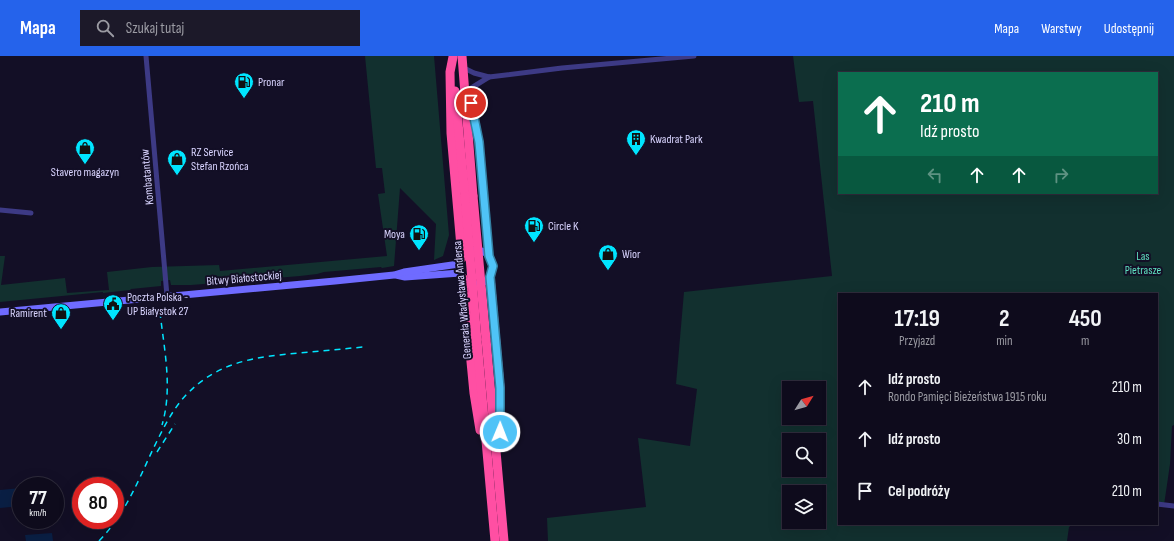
<!DOCTYPE html>
<html lang="pl">
<head>
<meta charset="utf-8">
<style>
  :root { --surface:#0e0b1c; --page:#1c1929; --text:#f1f3f6; --muted:#9b9ba3; --line:#2e2b3b; --accent:#2563eb }
  body { margin:0; font-family:"Sofia Sans Condensed",sans-serif; background:var(--page); color:var(--text); height:100vh; display:flex; flex-direction:column; font-size:15px; white-space:nowrap }
  * { box-sizing:border-box; margin:0 }
  p { font-size:13px; color:var(--muted) }
  .icon { flex:none; width:22px; height:22px; fill:none; stroke:currentColor; stroke-width:2; stroke-linecap:round; stroke-linejoin:round }
  .map { position:relative; flex:1; overflow:hidden }
  .side { position:absolute; left:838px; top:237px; width:320px; height:232px; display:flex; flex-direction:column; background:var(--surface); border-radius:0px; box-shadow:0 4px 16px #0002,0 0 0 1px var(--line) }
  .side>* { flex:none }
  .guide { position:absolute; left:838px; top:16px; width:320px; height:122px; border-radius:0px; box-shadow:0 4px 16px #0002,0 0 0 1px var(--line); background:#0b6e4f; color:#fff; overflow:hidden }
  .needle { width:26px; rotate:53deg }
  .buttons { position:absolute; left:782px; top:325px; display:grid; gap:8px }
  .buttons a { display:grid; place-items:center; width:44px; height:44px; border-radius:0px; background:var(--surface); box-shadow:0 4px 16px #0002,0 0 0 1px var(--line); font-size:20px }
  .speed { position:absolute; left:12px; top:421px; display:flex; gap:8px; font-size:20px; font-weight:700; text-align:center }
  .speed>* { display:grid; place-content:center; width:52px; height:52px; border-radius:50%; background:var(--surface); box-shadow:0 4px 16px #0002,0 0 0 1px var(--line); line-height:1 }
  .speed small { font-size:10px; font-weight:400 }
  .speed .limit { border:6px solid #d22; background:#fff; color:#111 }
  .pin { position:absolute; display:grid; place-items:center; width:34px; height:34px; color:#fff; margin:-17px; border:2px solid #fff; border-radius:50%; box-shadow:0 1px 4px #0007 }
  .me { position:absolute; width:44px; margin:-22px; rotate:1deg; stroke-linejoin:round; filter:drop-shadow(0 0 3px #0008) }
  .turn { display:flex; align-items:center; gap:14px; height:84px; padding:0 16px; font-size:18px }
  .turn .icon { width:52px; height:52px; stroke-width:2.5 }
  .turn b { display:block; font-size:28px; line-height:34px }
  .lanes { display:flex; align-items:center; height:38px; padding:0 16px; background:#0003; justify-content:center; gap:20px; direction:ltr }
  .lanes .off { opacity:.35 }
  .eta { display:flex; justify-content:space-evenly; align-items:center; height:68px; text-align:center }
  .eta b { font-size:24px; font-weight:700; line-height:28px }
  ul { padding:0; list-style:none }
  li { display:flex; align-items:center; gap:12px; height:52px; padding:0 16px }
  li div { flex:1 }
  li b { display:block; font-size:15px }
  li em { font-style:normal }
  header { display:flex; align-items:center; gap:24px; box-sizing:border-box; height:56px; padding:0 20px; background:var(--accent); color:#fff }
  header strong { font-size:19px }
  nav { display:flex; gap:22px; margin-inline-start:auto; font-size:14px }
  .search { width:280px; height:36px; background:var(--page); display:flex; align-items:center; gap:10px; box-sizing:border-box; padding:0 14px; border-radius:0px; color:var(--muted); font-size:15px }
  .map>svg:first-child { display:block }
</style>
</head>
<body>
<header>
<strong>Mapa</strong>
<div class="search"><svg class="icon" aria-label="search" viewBox="0 0 24 24"><circle cx="10" cy="10" r="6"/><path d="M15 15l6 6"/></svg>Szukaj tutaj</div>
<nav><a>Mapa</a><a>Warstwy</a><a>Udostępnij</a></nav>
</header>
<div class="map">
<svg width="1174" height="485" viewBox="0 0 1174 485">
  <rect width="100%" height="100%" fill="#130f26"/>
  <g fill="#12302f" fill-rule="evenodd">
    <polygon points="365,0 434,0 449,179 443,200 434,204 436,168 400,132 394,210 382,212 381,211 324,216 317,218 300,220 191,229 171,229 170,224 161,225 161,230 131,233 130,234 103,237 103,236 0,246 0,200 5,200 1,229 65,222 67,237 109,234 107,216 152,211 219,209 220,215 387,200 378,138 385,137 382,112 376,112"/>
    <path d="M793,0H1174V369L1172,370L1170,408L1164,449L1157,448V238H839V468H1073L1069,471L1067,485H548L547,462L646,451L638,382L690,390L697,333L676,328L684,236L832,220L813,45L799,46ZM839,17H1157V137H839ZM789,332H819V362H789ZM789,384H819V414H789ZM789,436H819V466H789Z"/>
  </g>
  <g fill="#0a1f44">
    <polygon points="21,432 21,450 0,452 0,434"/>
    <polygon points="52,477 53,485 26,485 25,479"/>
  </g>
  <g fill="none" stroke-linecap="round" stroke-linejoin="round">
    <g stroke="#3d3a85" stroke-width="5">
      <polyline points="146,0 167,240"/>
      <polyline points="466,13 474,17 489,21 562,12 694,0"/>
      <polyline points="468,34 489,21"/>
      <polyline points="0,154 31,157"/>
      <polyline points="1157,448 1174,450"/>
    </g>
    <g stroke="#6f6bff" stroke-width="7">
      <polyline points="468,34 479,86 489,200"/>
      <circle cx="476" cy="211" r="17"/>
      <polyline points="396,219 405,221 460,217"/>
      <polyline points="0,256 335,225 394,219 404,216 459,208"/>
    </g>
    <g stroke="#ff4fa3" stroke-width="9">
      <polyline points="462,0 473,140"/>
      <polyline points="453,1 450,16 451,77 462,202"/>
      <polyline points="455,35 465,141"/>
      <polyline points="490,221 500,332 500,387"/>
      <polyline points="463,222 474,337 480,374"/>
      <polyline points="486,283 504,485"/>
      <polyline points="477,284 495,485"/>
    </g>
    <g stroke="#00e5ff" stroke-width="1.5" stroke-dasharray="6 5" stroke-linecap="butt">
      <path d="M160,256C164,293 173,332 162,369"/>
      <polyline points="157,396 175,368"/>
      <path d="M99,485C126,457 138,425 154,391C163,373 172,354 186,339C219,305 255,301 300,297C321,295 342,293 363,291"/>
    </g>
    <g stroke="#ff4fa3" stroke-width="9">
      <polyline points="473,140 486,283"/>
      <polyline points="465,141 477,284"/>
    </g>
  </g>
  <g fill="none" stroke-linecap="round" stroke-linejoin="round">
    <g stroke="#337fa1" stroke-width="10">
      <polyline id="route" points="471,47 479,86 489,200 493,210 490,221 500,332 500,376"/>
    </g>
    <use href="#route" stroke="#4fc3f7" stroke-width="7"/>
  </g>
  <defs>
    <g id="fuel-pin" transform="scale(1)"><path d="M0 17L-7.5 6A9.5 9.5 0 1 1 7.5 6Z" fill="#00e5ff" stroke="#130f26"/><path d="M-5.5-6h7V0h2V4h1.3V-2.5L3-4.5l.8-.8L6-3V5H2.5V1h-1V6h-7ZM-4.2-4.7v3.2H.2V-4.7Z" fill="#111"/></g>
    <g id="building-pin" transform="scale(1)"><path d="M0 17L-7.5 6A9.5 9.5 0 1 1 7.5 6Z" fill="#00e5ff" stroke="#130f26"/><path d="M-4-6H4V6H1V3H-1V6H-4ZM-2.5-4.3h1.7v1.8h-1.7ZM.8-4.3h1.7v1.8H.8ZM-2.5-1h1.7V.8h-1.7ZM.8-1h1.7V.8H.8Z" fill="#111"/></g>
    <g id="shop-pin" transform="scale(1)"><path d="M0 17L-7.5 6A9.5 9.5 0 1 1 7.5 6Z" fill="#00e5ff" stroke="#130f26"/><path d="M-5-2.5h2.3a2.7 3.5 0 0 1 5.4 0H5L5.5 6h-11ZM-1.5-2.5h3a1.5 2.3 0 0 0-3 0Z" fill="#111"/></g>
    <g id="civic-pin" transform="scale(1)"><path d="M0 17L-7.5 6A9.5 9.5 0 1 1 7.5 6Z" fill="#00e5ff" stroke="#130f26"/><path d="M-.6-6.5H3V-4.5H.6V-3L4-1V1h2V6H-6V1h2V-1L-.6-3ZM-1.2 2.5V6h2.4V2.5Z" fill="#111"/></g>
  </defs>
  <g fill-rule="evenodd">
    <use href="#fuel-pin" x="244" y="26"/>
    <use href="#building-pin" x="636" y="83"/>
    <use href="#shop-pin" x="85" y="92"/>
    <use href="#shop-pin" x="177" y="103"/>
    <use href="#fuel-pin" x="534" y="170"/>
    <use href="#fuel-pin" x="419" y="178"/>
    <use href="#shop-pin" x="608" y="198"/>
    <use href="#civic-pin" x="113" y="248"/>
    <use href="#shop-pin" x="61" y="257"/>
  </g>
  <g text-anchor="middle" stroke-width="4" stroke-linejoin="round" paint-order="stroke">
    <g font-size="12" fill="#d9d4ff" stroke="#130f26" text-anchor="start">
      <text x="258" y="30">Pronar</text>
      <text x="650" y="87">Kwadrat Park</text>
      <text x="191" y="100">RZ Service<tspan x="191" dy="14">Stefan Rzońca</tspan></text>
      <text x="85" y="120" text-anchor="middle">Stavero magazyn</text>
      <text x="548" y="174">Circle K</text>
      <text x="405" y="182" text-anchor="end">Moya</text>
      <text x="622" y="202">Wior</text>
      <text x="127" y="245">Poczta Polska -<tspan x="127" dy="14">UP Białystok 27</tspan></text>
      <text x="47" y="261" text-anchor="end">Ramirent</text>
    </g>
    <g font-size="12" fill="#d9d4ff" stroke="#130f26">
      <text transform="translate(147 121) rotate(-95)" y="4">Kombatantów</text>
      <text transform="translate(244 222) rotate(-5)" y="4">Bitwy Białostockiej</text>
      <text transform="translate(462 244) rotate(-95)" y="4">Generała Władysława Andersa</text>
    </g>
    <g font-size="12" fill="#5fe0c0" stroke="#130f26">
      <text x="1143" y="204">Las<tspan x="1143" dy="14">Pietrasze</tspan></text>
    </g>
  </g>
</svg>
<div class="buttons">
<a><svg class="needle" viewBox="-14 -14 28 28"><path d="M0-13l5 13h-10z" fill="#e53935"/><path d="M0 13l5-13h-10z" fill="#9b9ba3"/></svg></a>
<a><svg class="icon" aria-label="search" viewBox="0 0 24 24"><circle cx="10" cy="10" r="6"/><path d="M15 15l6 6"/></svg></a>
<a><svg class="icon" aria-label="layers" viewBox="0 0 24 24"><path d="M12 4l9 5-9 5-9-5zM3 14l9 5 9-5"/></svg></a>
</div>
<div class="speed"><div>77<small>km/h</small></div><div class="limit">80</div></div>
<div class="pin" style="left:471px;top:47px;background:#d93025"><svg class="icon" aria-label="arrive" viewBox="0 0 24 24"><path d="M6 21V4h12l-3 4 3 4H6"/></svg></div>
<svg class="me" style="left:500px;top:376px" viewBox="-20 -20 40 40"><circle r="17" fill="#4fc3f7" stroke="#fff" stroke-width="3"/><path d="M0-11L8 9 0 5-8 9z" fill="#fff"/></svg>
<div class="guide">
<div class="turn"><svg class="icon" aria-label="ahead" viewBox="0 0 24 24"><path d="M12 20V5M6 11l6-6 6 6"/></svg><div><b>210 m</b>Idź prosto</div></div>
<div class="lanes"><svg class="icon off" aria-label="left" viewBox="0 0 24 24"><path d="M17 20v-9H6M10 6l-5 5 5 5"/></svg><svg class="icon" aria-label="ahead" viewBox="0 0 24 24"><path d="M12 20V5M6 11l6-6 6 6"/></svg><svg class="icon" aria-label="ahead" viewBox="0 0 24 24"><path d="M12 20V5M6 11l6-6 6 6"/></svg><svg class="icon off" aria-label="right" viewBox="0 0 24 24"><path d="M7 20v-9h11M14 6l5 5-5 5"/></svg></div>
</div>
<section class="side">
<div class="eta">
<div><b>17:19</b><p>Przyjazd</p></div>
<div><b>2</b><p>min</p></div>
<div><b>450</b><p>m</p></div>
</div>
<ul>
<li><svg class="icon" aria-label="ahead" viewBox="0 0 24 24"><path d="M12 20V5M6 11l6-6 6 6"/></svg><div><b>Idź prosto</b><p>Rondo Pamięci Bieżeństwa 1915 roku</p></div><em>210 m</em></li>
<li><svg class="icon" aria-label="ahead" viewBox="0 0 24 24"><path d="M12 20V5M6 11l6-6 6 6"/></svg><div><b>Idź prosto</b></div><em>30 m</em></li>
<li><svg class="icon" aria-label="arrive" viewBox="0 0 24 24"><path d="M6 21V4h12l-3 4 3 4H6"/></svg><div><b>Cel podróży</b></div><em>210 m</em></li>
</ul>
</section>
</div>
</body>
</html>
